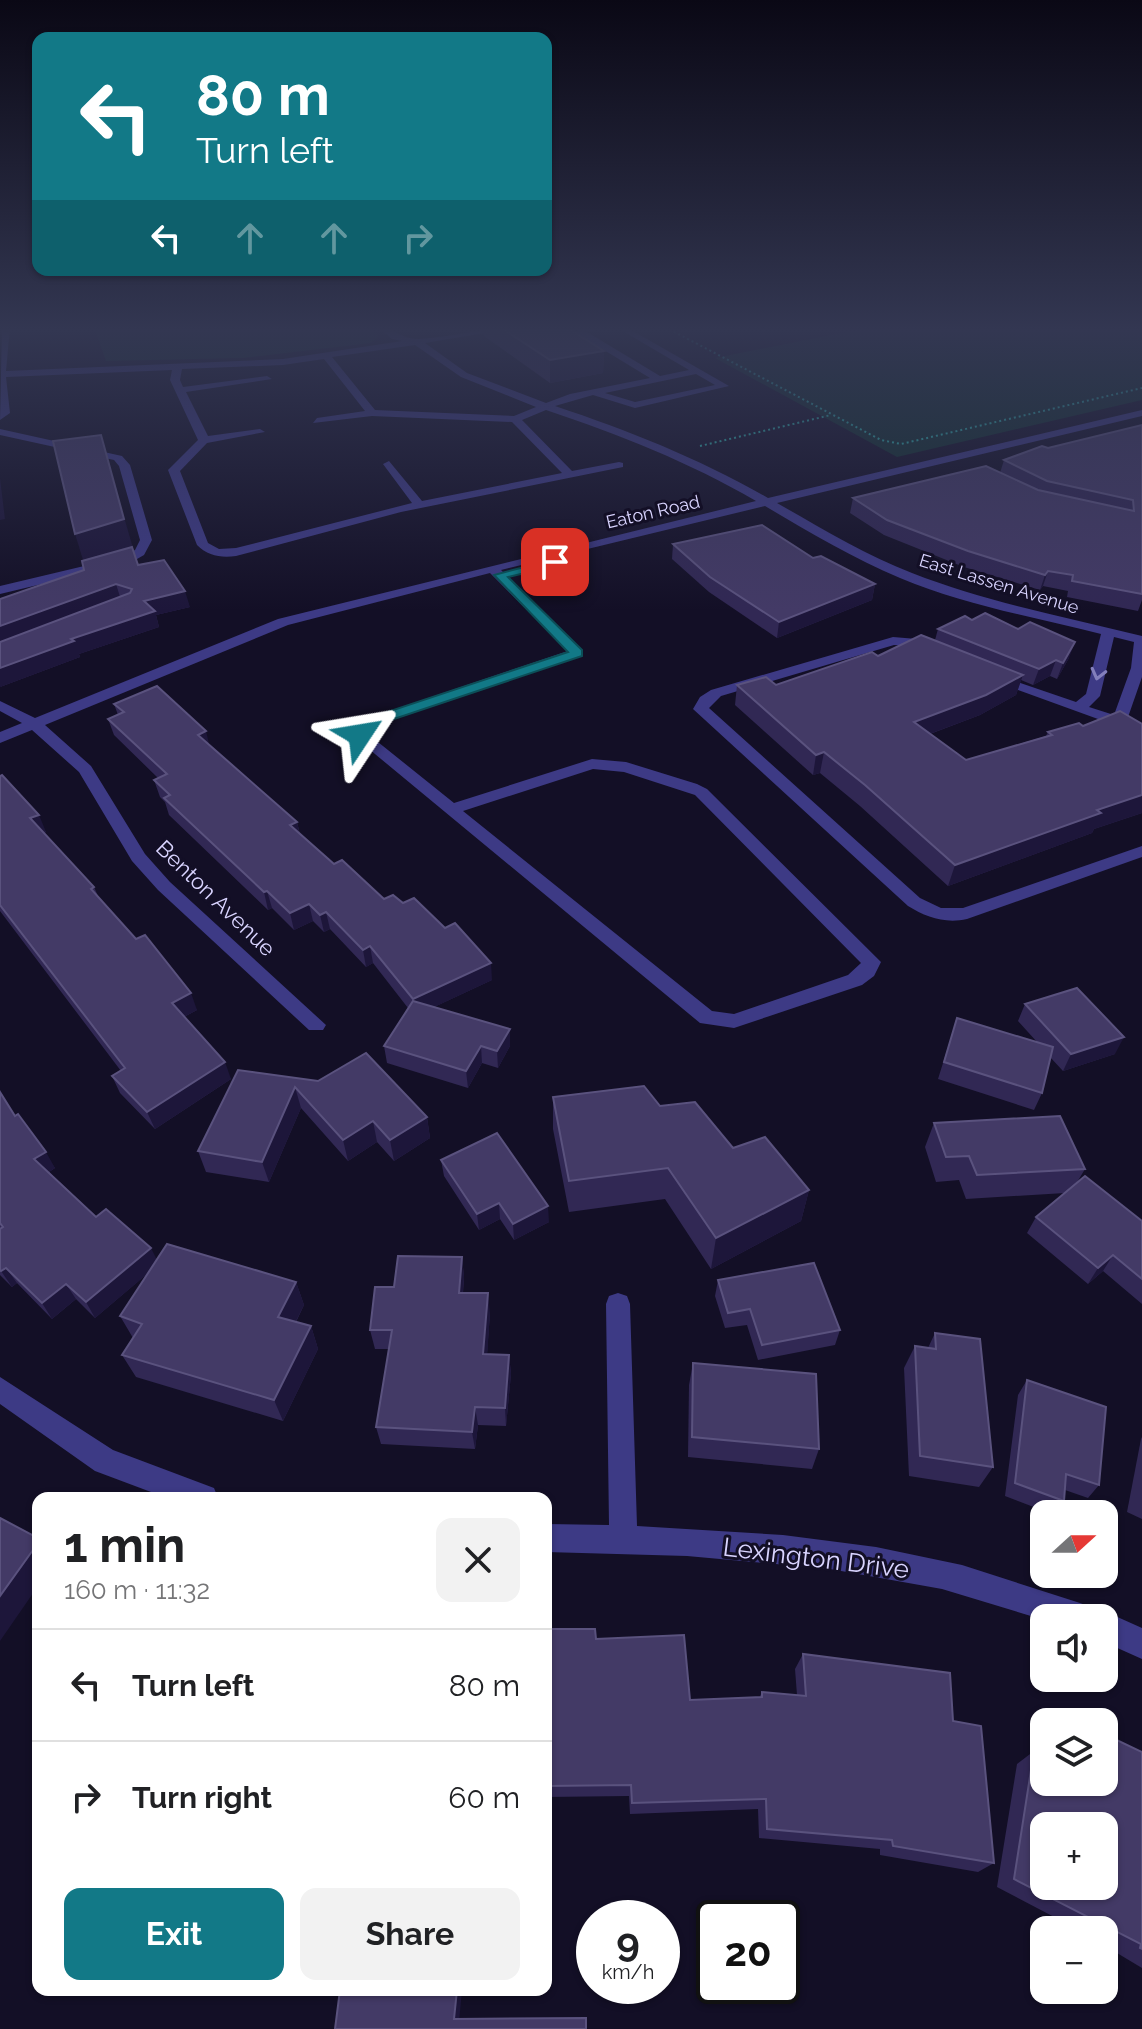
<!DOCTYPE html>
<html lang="en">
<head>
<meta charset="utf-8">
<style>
  :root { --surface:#fff; --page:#f2f2f2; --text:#202124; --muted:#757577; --line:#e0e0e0; --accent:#127987 }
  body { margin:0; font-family:Raleway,sans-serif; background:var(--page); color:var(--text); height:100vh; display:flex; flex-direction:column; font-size:30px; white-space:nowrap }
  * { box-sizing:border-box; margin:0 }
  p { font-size:26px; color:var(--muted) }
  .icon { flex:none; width:44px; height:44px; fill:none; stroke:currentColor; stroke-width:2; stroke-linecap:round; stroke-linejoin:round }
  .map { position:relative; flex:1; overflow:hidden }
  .details { position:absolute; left:32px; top:1492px; width:520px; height:504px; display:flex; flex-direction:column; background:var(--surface); border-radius:16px; box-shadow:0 2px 6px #0004 }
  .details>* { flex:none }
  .hud { position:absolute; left:32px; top:32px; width:520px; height:244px; border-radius:16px; box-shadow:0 2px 6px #0004; background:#127987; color:#fff; overflow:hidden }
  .needle { width:52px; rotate:69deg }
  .controls { position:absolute; left:1030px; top:1500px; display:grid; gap:16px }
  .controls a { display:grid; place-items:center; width:88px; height:88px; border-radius:16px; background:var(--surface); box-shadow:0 2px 6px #0004; font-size:40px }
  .speed { position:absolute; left:576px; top:1900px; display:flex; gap:16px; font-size:40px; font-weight:700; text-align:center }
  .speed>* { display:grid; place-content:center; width:104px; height:104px; border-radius:50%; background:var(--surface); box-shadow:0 2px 6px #0004; line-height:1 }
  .speed small { font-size:20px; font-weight:400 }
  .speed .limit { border:4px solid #111; border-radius:12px; background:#fff; color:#111 }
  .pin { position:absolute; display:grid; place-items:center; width:68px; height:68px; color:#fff; margin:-34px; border-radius:16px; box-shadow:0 4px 12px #0006 }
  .me { position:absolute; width:88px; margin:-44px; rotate:57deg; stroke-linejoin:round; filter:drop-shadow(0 0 6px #0008) }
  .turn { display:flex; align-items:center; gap:28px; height:168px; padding:0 32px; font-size:36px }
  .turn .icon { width:104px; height:104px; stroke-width:2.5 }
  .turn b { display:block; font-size:56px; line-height:68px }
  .lanes { display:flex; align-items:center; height:76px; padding:0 32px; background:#0003; justify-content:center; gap:40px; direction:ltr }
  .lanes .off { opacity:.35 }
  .round { display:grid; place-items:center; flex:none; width:84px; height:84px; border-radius:16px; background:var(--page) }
  .headline { display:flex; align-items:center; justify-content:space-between; height:136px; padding:0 32px }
  h1 { font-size:48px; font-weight:700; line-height:60px }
  .cta { display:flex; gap:16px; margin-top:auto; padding:16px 32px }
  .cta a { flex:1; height:92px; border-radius:16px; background:var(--accent); color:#fff; font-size:32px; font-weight:700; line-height:92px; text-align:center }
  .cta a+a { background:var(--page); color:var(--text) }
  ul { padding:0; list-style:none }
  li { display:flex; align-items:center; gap:24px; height:112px; padding:0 32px; border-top:2px solid var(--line) }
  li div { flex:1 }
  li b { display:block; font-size:30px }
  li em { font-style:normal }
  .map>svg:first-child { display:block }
</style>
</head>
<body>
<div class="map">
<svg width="1142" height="2029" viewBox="0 0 1142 2029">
  <rect width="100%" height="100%" fill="#130f26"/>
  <g fill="#12302f">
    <polygon points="94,327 367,327 379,336 371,343 243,358 106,361"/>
    <polygon points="871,327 1142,327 1142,400 897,457 715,358"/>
  </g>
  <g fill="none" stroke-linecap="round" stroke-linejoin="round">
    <g stroke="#2fb8b0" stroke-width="2" stroke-dasharray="2 3" stroke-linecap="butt">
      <polyline points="665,327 881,440 901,444 1142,388"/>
      <polyline points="700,446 831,415"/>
    </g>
    <g fill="#3d3a85" fill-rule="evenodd">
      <path d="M2,327H10L6,371L283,359L402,341L392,339L378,327C393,327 403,340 419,339C453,337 486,327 520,327L425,343L467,373L546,403L570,394L650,378L576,333L579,328L608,327L587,332L660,376L689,370L616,327H626L729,386L635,408L593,395L555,406C630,431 700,459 768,498L1142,410V416L777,503C821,528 865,555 912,573C986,602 1065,617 1142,636V677L1127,720L1142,725V735L988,679L1000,676L1076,702L1086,694L1101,634C1034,617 964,605 900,578C853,558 809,532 765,506L501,570L582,650V656L370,727L368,734L454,803L592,759L626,762L697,784L707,789L881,962L874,976L862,985L734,1028L700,1023L352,735V728L360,721L568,651L490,573L288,625L45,725L91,766L145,854L170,882L326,1025L323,1030H309L158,890L132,861L79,772L32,730L0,743V732L22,723L0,711V701L35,718L278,619L756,501C689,462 620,435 546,410L522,420L572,471L619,462L623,463V467L401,512L236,556C221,558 208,556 197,545L168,470L198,440L170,380L172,370L6,377L10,413L0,420ZM415,345L461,377L536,407L514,416L375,410L332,357ZM324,359L365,411L317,418L313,423L372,416L512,422L562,473L422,501L389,461L383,464L412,503L236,548L219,549L208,543L180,471L207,443L265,432L260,429L208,436L186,392L272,379L267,376L183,387L180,380L182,369L283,365ZM696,374L715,385L635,402L605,393ZM1114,637L1134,642L1131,668L1114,715L1089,707L1100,696ZM593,769L624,772L695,795L861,963L848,975L734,1014L712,1011L463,811Z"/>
      <polygon points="0,429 122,456 130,465 152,540 144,555 130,563 0,594 0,586 122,557 135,550 140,540 119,466 114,460 0,435"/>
      <path d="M893,637L917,639L940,651L933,655L910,646L894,645L721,696L709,708L920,898L941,908H963L1142,846V857L967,919C945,924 926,917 908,906L693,709L700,697L711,690Z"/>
      <polygon points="618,1293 627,1296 630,1304 637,1526 783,1535 876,1547 962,1565 1080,1603 1091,1607 1094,1615 1104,1611 1142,1628 1142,1659 1104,1642 1104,1618 1044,1620 942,1589 830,1569 687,1556 546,1552 546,1524 609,1525 606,1304 609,1296"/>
      <polygon points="0,1377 113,1450 214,1488 218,1498 167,1498 95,1471 0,1404"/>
    </g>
  </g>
  <g fill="#312854">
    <polygon points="471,327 566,327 604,351 603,373 550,383 484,336 484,328 474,329"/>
    <polygon points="1142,425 1142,600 1138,611 1067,597 1068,591 1043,586 1040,590 964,567 884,535 850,513 853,498 1000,473 1004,460"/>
    <polygon points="673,544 813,558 875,584 872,600 777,638 709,592 672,559"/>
    <polygon points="138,565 190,607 156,615 159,627 79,654 80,657 0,687"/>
    <polygon points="972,620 1069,658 1057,679 1050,676 1033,685 1021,680 1016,695 980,715 930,734 966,760 1046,736 1048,732 1083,726 1142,724 1142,813 1094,829 1092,833 948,886 860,806 820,773 813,775 735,705 737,685 776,685 935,640 938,629"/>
    <polygon points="114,704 210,745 297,822 300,834 334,864 384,899 492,980 434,1007 510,1029 510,1046 498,1068 482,1063 468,1088 387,1063 384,1046 408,1008 373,963 366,967 330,929 324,932 313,921 294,930 272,908 268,910 169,815 165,802 160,797 154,780 158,778 114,735 108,719 118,715"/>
    <polygon points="0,776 46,832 44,833 94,887 98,896 197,1010 184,1017 231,1079 155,1129 120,1093 112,1076 121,1071 0,911"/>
    <polygon points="1025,1004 1115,1054 1063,1071 1050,1057 1042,1093 1034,1110 938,1079 957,1018 1037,1042 1018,1021"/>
    <polygon points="238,1070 427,1117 430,1138 394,1161 377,1142 348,1161 301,1108 269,1182 206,1172 198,1151"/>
    <polygon points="0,1092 15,1116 55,1168 49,1172 96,1217 157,1260 296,1282 304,1305 296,1322 311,1326 318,1349 283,1421 136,1377 122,1355 133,1338 120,1316 148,1273 95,1318 76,1299 52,1319 17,1283 12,1287 0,1275"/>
    <polygon points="553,1097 660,1106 809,1190 801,1221 711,1269 665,1199 569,1212 553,1129"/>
    <polygon points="934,1123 1085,1169 1076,1184 1142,1221 1142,1304 1103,1271 1088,1284 1027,1233 1036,1217 1065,1193 966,1199 959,1180 936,1182 925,1147"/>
    <polygon points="441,1160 549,1222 514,1240 500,1219 479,1230 444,1176"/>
    <polygon points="462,1257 464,1277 463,1293 490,1313 487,1354 509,1355 511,1374 506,1426 478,1425 475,1449 381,1444 376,1427 389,1349 375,1349 370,1330"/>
    <polygon points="718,1280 840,1330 835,1345 758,1360 747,1325 725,1328 715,1296"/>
    <polygon points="935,1333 993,1467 979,1487 909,1476 904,1368 915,1346 928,1348"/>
    <polygon points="693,1363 819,1449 812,1469 688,1457 689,1385"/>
    <polygon points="1027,1380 1099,1485 1088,1498 1065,1490 1064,1501 1052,1514 1005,1496 1018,1395"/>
    <polygon points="1142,1437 1142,1519 1127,1512 1141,1439"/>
    <polygon points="546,1629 596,1639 690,1700 759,1698 762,1692 797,1695 795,1669 803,1654 953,1721 994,1863 978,1872 880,1855 880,1849 759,1838 758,1809 630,1814 629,1796 546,1797"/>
    <polygon points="1034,1751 1044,1782 1142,1752 1142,1968 1117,1953 1118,1950 1104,1943 1104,1930 1079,1930 997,1887 1017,1764"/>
  </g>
  <g fill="#1d163a">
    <polygon points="604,351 603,373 550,383 550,360"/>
    <polygon points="108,462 133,548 84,563 75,534"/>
    <polygon points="0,478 5,519 0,520"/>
    <polygon points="1048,571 1043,586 1040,590 1045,575"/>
    <polygon points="116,584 121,600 0,645 0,626"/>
    <polygon points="875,584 872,600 777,638 779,622"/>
    <polygon points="185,591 190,607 156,615 159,627 79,654 80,657 0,687 0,668 71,639 144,601"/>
    <polygon points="1075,642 1069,658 1057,679 1063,663"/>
    <polygon points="1056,660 1050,676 1033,685 1039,669"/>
    <polygon points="1023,675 1016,695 980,715 908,742 914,722"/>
    <polygon points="206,731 210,748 198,735"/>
    <polygon points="824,752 820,773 813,775 816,755"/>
    <polygon points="1142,795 1142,813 1094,829 1092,833 948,886 955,865 1097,810"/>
    <polygon points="39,815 46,832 38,835 30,818"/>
    <polygon points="297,822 301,839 290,825"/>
    <polygon points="267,891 272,908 268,910 264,892"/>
    <polygon points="309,904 313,921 294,930 290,913"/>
    <polygon points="326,912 330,929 324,932 320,915"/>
    <polygon points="370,946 373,963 366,967 363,950"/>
    <polygon points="491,963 492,980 415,1016 413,999"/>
    <polygon points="191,993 197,1010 178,1020 172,1003"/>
    <polygon points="510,1029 510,1046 498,1068 497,1051"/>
    <polygon points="1124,1037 1115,1054 1063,1071 1071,1054"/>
    <polygon points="481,1046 482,1063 468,1088 466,1071"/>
    <polygon points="225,1062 231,1079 155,1129 147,1112"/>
    <polygon points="295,1087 301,1108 269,1182 262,1162"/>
    <polygon points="427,1117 430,1138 394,1161 390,1140"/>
    <polygon points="373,1121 377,1142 348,1161 343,1140"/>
    <polygon points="46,1152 55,1168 44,1175 34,1159"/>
    <polygon points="809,1190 801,1221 711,1269 716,1238"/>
    <polygon points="499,1203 500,1219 479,1230 477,1214"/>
    <polygon points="548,1206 549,1222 514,1240 513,1224"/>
    <polygon points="151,1248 159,1264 95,1318 86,1302"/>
    <polygon points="1113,1255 1103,1271 1088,1284 1098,1268"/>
    <polygon points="462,1257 464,1277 461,1312 459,1293"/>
    <polygon points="6,1268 17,1283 12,1287 1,1271"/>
    <polygon points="296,1282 304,1305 287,1339 278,1317"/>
    <polygon points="66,1284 76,1299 52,1319 42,1303"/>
    <polygon points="488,1293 490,1313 486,1373 483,1354"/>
    <polygon points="311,1326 318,1349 283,1421 274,1400"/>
    <polygon points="509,1355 511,1374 506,1426 505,1408"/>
    <polygon points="475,1407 478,1425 475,1449 472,1432"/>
    <polygon points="38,1543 38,1586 0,1641 0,1596"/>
    <polygon points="457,1990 462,1990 459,2022 454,2019"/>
  </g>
  <g fill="#433a66" stroke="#5a527e" stroke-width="2" fill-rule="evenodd">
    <polygon points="500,327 566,327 604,351 550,360"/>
    <polygon points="1142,425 1142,594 1072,581 1073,575 1048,571 1045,575 968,551 887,520 853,498 986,466 1038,490 1134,511 1133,500 1047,481 1004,460 1042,446 1048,448"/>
    <polygon points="101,435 124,519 75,534 53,441"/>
    <polygon points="762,525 813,558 821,556 875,584 779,622 710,577 673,544"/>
    <polygon points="132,547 138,565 164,560 185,591 144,601 155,611 71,639 74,641 0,668 0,642 130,593 132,589 116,584 0,626 0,599 84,570 82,561"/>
    <polygon points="985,613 1018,629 1030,622 1075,642 1063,663 1056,660 1039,669 938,629 965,616 972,620"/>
    <polygon points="921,635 1023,675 986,695 914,722 966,760 1052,735 1048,732 1079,723 1083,726 1120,711 1142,724 1142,795 1097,810 1101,813 955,865 865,785 824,752 816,755 737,685 766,677 776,685 872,652 878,656"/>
    <polygon points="157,686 206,731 198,735 297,822 290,825 334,864 342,860 384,899 393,895 403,903 414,898 445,928 455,923 491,963 413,999 370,946 363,950 326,912 320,915 309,904 290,913 267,891 264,892 164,798 170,795 154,780 167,774 108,719 124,712 114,704"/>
    <polygon points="2,775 39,815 30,818 94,887 91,889 136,939 145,935 191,993 172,1003 225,1062 147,1112 112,1076 125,1068 0,905 0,776"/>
    <polygon points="1077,988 1124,1037 1071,1054 1025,1004"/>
    <polygon points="413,1001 510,1029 497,1051 481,1046 466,1071 384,1046"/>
    <polygon points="957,1018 1053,1047 1042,1093 944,1062"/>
    <polygon points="366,1053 427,1117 390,1140 373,1121 343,1140 295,1087 262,1162 198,1151 238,1070 318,1081"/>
    <polygon points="644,1086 660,1106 695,1102 733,1148 765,1137 809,1190 716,1238 668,1168 569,1181 553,1097"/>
    <polygon points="0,1092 15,1116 18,1114 46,1152 34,1159 96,1217 106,1209 151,1248 86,1302 66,1284 42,1303 6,1268 1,1271 0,1270 0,1229 3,1227 0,1223"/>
    <polygon points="1060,1116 1085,1169 977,1175 969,1156 946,1157 934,1123"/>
    <polygon points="497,1133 548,1206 513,1224 499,1203 477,1214 441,1160"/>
    <polygon points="1085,1176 1142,1221 1142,1279 1113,1255 1098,1268 1036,1217"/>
    <polygon points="167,1244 296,1282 278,1317 311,1326 274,1400 122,1355 142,1324 120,1316"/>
    <polygon points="398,1256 462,1257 459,1293 488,1293 483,1354 509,1355 505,1408 475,1407 472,1432 376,1427 392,1330 370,1330 375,1287 394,1287"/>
    <polygon points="814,1263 840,1330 762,1345 750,1309 728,1313 718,1280"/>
    <polygon points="935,1333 980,1339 993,1467 920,1456 915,1346 936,1349"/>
    <polygon points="693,1363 816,1374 819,1449 692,1437"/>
    <polygon points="1027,1380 1106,1407 1099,1485 1066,1474 1064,1501 1015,1483"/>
    <polygon points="0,1518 38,1538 38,1543 0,1596"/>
    <polygon points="546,1629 595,1629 596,1639 684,1635 690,1700 762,1697 762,1692 806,1696 803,1654 950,1673 953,1721 981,1726 994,1863 893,1846 892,1840 767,1829 766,1799 632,1803 631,1785 546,1786"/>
    <path d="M1104,1734L1142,1752V1949L1140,1948L1141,1944L1014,1879L1034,1751L1044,1756V1782H1104ZM1044,1826H1104V1886H1044Z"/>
    <polygon points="340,1990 457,1990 454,2019 586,2018 586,2029 335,2029"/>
  </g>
  <defs><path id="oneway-chevron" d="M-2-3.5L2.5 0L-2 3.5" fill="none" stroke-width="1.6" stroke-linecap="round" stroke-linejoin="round" transform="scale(2)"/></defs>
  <use stroke="#837fbc" href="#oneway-chevron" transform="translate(1098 674) rotate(104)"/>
  <linearGradient id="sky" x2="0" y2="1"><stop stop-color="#0a0815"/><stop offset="0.54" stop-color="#333752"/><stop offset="1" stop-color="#333752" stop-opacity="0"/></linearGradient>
  <rect width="1142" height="611" fill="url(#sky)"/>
  <polygon fill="#127987" stroke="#0c4f58" stroke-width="2" points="555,559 559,565 508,577 582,650 582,656 370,727 365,738 355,738 353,728 360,721 568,652 494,575"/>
  <g text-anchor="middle" stroke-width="6" stroke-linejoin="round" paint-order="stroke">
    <g font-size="18" fill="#d9d4ff" stroke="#130f26">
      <text transform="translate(653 512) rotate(-13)" y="6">Eaton Road</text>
      <text transform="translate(999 584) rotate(17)" y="6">East Lassen Avenue</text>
    </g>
    <g font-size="22" fill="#d9d4ff" stroke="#130f26">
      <text transform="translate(216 898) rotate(44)" y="8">Benton Avenue</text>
    </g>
    <g font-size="26" fill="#d9d4ff" stroke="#130f26">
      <text transform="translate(816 1558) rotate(7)" y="9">Lexington Drive</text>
    </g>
  </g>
</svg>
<div class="controls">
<a><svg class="needle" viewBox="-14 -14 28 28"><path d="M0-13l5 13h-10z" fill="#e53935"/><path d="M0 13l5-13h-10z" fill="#757577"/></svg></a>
<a><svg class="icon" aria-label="sound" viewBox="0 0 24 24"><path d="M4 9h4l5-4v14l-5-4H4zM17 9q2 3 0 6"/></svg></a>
<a><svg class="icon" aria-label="layers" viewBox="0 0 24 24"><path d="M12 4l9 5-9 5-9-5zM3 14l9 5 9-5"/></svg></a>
<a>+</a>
<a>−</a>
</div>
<div class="speed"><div>9<small>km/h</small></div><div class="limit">20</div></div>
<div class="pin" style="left:555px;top:562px;background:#d93025"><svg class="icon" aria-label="arrive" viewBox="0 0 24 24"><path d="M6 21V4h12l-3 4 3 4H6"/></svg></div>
<svg class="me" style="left:360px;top:735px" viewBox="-20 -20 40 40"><path d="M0-17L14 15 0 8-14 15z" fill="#127987" stroke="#fff" stroke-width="4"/></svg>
<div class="hud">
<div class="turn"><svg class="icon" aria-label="left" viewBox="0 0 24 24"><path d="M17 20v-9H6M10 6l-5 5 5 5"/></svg><div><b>80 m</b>Turn left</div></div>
<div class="lanes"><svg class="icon" aria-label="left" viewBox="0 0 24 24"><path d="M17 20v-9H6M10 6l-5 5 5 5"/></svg><svg class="icon off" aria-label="ahead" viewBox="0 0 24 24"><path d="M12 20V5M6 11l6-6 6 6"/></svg><svg class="icon off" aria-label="ahead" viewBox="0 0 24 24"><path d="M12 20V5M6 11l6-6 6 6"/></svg><svg class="icon off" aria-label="right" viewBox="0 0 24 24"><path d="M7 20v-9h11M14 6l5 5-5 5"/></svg></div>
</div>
<section class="details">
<div class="headline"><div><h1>1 min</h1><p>160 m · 11:32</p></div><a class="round"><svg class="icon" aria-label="close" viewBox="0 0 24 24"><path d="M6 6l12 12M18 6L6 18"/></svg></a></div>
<ul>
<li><svg class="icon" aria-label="left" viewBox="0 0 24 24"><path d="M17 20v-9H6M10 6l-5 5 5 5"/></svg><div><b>Turn left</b></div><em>80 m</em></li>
<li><svg class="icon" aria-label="right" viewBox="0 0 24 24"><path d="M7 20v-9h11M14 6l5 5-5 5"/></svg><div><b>Turn right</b></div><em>60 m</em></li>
</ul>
<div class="cta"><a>Exit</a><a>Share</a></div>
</section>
</div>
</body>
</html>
